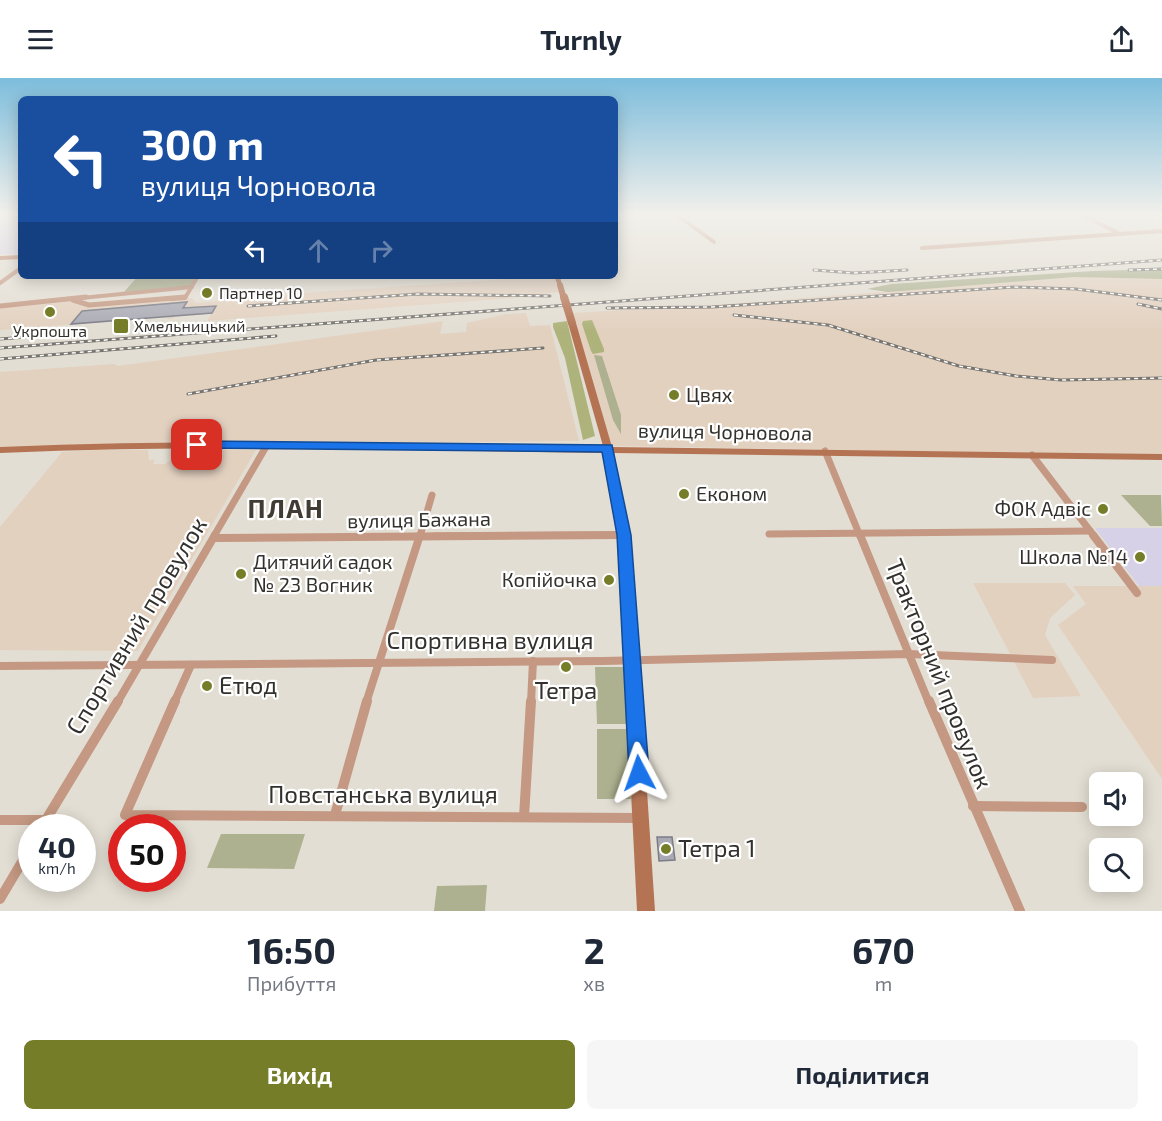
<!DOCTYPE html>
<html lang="uk">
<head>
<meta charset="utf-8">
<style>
  :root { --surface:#fff; --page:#f6f6f7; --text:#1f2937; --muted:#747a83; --accent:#757d28 }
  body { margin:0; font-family:"Exo 2",sans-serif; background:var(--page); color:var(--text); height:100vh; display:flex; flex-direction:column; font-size:22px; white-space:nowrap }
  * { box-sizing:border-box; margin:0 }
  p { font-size:20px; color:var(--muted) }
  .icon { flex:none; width:33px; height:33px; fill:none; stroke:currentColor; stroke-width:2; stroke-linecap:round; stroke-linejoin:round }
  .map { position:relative; height:833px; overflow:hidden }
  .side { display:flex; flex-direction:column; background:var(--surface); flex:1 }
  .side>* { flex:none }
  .banner { position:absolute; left:18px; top:18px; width:600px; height:183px; border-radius:9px; box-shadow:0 3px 15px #0003; background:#1a4fa0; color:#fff; overflow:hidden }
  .tools { position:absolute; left:1089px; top:694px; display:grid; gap:12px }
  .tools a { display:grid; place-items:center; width:54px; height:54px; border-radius:9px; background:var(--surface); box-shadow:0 3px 15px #0003; font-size:30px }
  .speed { position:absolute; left:18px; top:736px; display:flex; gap:12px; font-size:30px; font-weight:700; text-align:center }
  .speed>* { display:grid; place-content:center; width:78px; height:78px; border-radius:50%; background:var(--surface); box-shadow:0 3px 15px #0003; line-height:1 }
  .speed small { font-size:15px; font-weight:400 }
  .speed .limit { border:9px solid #d22; background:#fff; color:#111 }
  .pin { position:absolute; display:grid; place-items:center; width:51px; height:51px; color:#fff; margin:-26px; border-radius:12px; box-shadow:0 3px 9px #0006 }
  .me { position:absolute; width:66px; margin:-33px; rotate:356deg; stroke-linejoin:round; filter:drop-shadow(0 0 4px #0008) }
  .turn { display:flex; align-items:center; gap:21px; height:126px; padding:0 24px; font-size:27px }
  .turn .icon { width:78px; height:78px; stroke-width:2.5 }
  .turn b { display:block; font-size:42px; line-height:51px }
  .lanes { display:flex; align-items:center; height:57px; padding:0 24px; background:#0003; justify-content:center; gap:30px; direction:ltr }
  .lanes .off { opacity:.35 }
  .eta { display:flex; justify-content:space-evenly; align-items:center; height:102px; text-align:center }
  .eta b { font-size:36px; font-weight:700; line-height:42px }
  .button { display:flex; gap:12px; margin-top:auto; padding:12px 24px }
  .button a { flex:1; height:69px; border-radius:9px; background:var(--accent); color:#fff; font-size:24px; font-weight:700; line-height:69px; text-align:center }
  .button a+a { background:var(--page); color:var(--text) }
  header { display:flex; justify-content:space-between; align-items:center; height:78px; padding:0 24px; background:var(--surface); font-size:27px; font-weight:700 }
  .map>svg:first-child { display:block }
</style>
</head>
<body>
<header><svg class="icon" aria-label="menu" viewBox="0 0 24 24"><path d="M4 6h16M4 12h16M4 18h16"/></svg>Turnly<svg class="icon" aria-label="share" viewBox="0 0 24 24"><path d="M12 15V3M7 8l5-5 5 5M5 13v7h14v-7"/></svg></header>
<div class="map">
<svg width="1162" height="833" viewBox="0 0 1162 833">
  <rect width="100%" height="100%" fill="#e3ded3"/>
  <g fill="#e3d1c0">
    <polygon points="555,198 559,214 514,220 207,243 211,236 175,238 173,241 167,241 168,239 0,252 0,230 69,222 87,228 192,220 196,225 303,215"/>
    <polygon points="1074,199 1162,201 1162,377 611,368 571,235 702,228"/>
    <polygon points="526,235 530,248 550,247 579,363 0,369 0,294 114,286 118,288 443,243 440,256 466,254 467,245 506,236"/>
    <polygon points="91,372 148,372 149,382 155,382 153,386 165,386 185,372 256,372 138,573 0,572 0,449 62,374"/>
    <polygon points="973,505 1065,505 1075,517 1050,540 1045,557 1081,618 1033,620"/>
    <polygon points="1073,508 1162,508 1162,701 1058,547 1086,526"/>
  </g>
  <g fill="#d6d1e7">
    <polygon points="21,141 21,176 0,176 0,142"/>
    <polygon points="1095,450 1162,450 1162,508 1139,508"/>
  </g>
  <g fill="#adb18f">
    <polygon points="1162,191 1162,201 1074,199 888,214 867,211 891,206 1093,193"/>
    <polygon points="138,198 198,198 192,209 124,214"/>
    <polygon points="594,277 602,278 621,337 621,356 613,342"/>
    <polygon points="1121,417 1161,417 1162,448 1150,448"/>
    <polygon points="595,589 625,589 628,646 597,646"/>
    <polygon points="597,651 628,651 631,721 597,721"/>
    <polygon points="221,756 305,756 294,791 207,790"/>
    <polygon points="487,807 485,833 434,833 437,808"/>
  </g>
  <g fill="#aeb37b">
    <polygon points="592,242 604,271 604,274 593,276 591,273 582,246 583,243"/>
    <polygon points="567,243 595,358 583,362 565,280 553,249 553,245"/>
  </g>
  <g fill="#aaaab5" stroke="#7b7c86" stroke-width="1.5">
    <polygon points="187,224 183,230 216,228 212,235 71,246 82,233"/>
    <polygon points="657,759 672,759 675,782 659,783"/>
  </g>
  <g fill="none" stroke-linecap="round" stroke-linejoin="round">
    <g stroke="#c49882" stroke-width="4">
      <polyline points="677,137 714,164"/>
      <polyline points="1083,137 1118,155"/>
      <polyline points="922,170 1162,153"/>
      <polyline points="0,205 21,190"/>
      <polyline points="71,221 192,209"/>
      <polyline points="171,221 185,220 198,198"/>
    </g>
    <g stroke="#c49882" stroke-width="5">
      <polyline points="73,222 89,227 185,219"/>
      <polyline points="0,228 86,219"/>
    </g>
    <g stroke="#c49882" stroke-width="7">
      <polyline points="825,373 860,458"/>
      <polyline points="1032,377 1094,458"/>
      <polyline points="769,456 1090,453"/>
      <polyline points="214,458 267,367"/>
      <polyline points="420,458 432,417"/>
      <polyline points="434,458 624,457"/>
    </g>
    <g stroke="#c49882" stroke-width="8">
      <polyline points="860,457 929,625"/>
      <polyline points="1093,457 1137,515"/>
      <polyline points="214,460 624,457"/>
      <polyline points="0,588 603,583 908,576 1052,582"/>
      <polyline points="117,625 215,457"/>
      <polyline points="174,625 191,587"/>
      <polyline points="366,625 420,457"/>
      <polyline points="531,625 533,583"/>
    </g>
    <g stroke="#c49882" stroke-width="10">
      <polyline points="175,623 125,737 639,740"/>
      <polyline points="929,623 1020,833"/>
      <polyline points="973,728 1082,729"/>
      <polyline points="335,737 367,623"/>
      <polyline points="524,739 531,623"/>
      <polyline points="0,742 46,742"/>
      <polyline points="41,750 118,623"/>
      <polyline points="0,821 32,767"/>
    </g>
    <g fill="#b47454" fill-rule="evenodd">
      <polygon points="21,177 21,181 0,182 0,178"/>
      <polygon points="554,198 560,198 562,208 558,208"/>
      <path d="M569,243L576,245L612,369L1162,376V382L614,375L630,457L655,833H637L618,457L604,375C403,372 201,366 0,375V369C201,360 402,366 603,368L568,245Z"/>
    </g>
    <g stroke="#78746e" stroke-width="3">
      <g id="rail">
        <polyline points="814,192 854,195 907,192"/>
        <polyline points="1129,192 1162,191"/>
        <polyline points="1138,226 1162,231"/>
        <polyline points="248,228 418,216 550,218"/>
        <polyline points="607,230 712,229 1014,209 1076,211 1162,222"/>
        <polyline points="734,237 828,247 959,288 1016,298 1061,302 1162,300"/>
        <polyline points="0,261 66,256"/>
        <polyline points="0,270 1162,182"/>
        <polyline points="0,281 276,258"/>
        <polyline points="188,316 376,282 543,270"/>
      </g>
    </g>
    <use href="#rail" stroke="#fff" stroke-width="1.5" stroke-dasharray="4" stroke-linecap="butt"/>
    <polyline stroke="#b47454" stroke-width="6" points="560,207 564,221"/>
    <polyline stroke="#b47454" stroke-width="8" points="564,219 572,245"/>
  </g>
  <linearGradient id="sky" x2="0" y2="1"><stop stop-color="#7dbddc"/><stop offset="0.54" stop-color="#f2f0eb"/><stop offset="1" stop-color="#f2f0eb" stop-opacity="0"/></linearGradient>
  <rect width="1162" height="253" fill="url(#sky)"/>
  <polygon fill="#1a73e8" stroke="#114b97" stroke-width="1.5" points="197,363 612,367 631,457 649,695 646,702 639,705 632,702 629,695 617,457 602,374 193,370 193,364"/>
  <g fill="#757d28" stroke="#fff" stroke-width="2">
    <circle cx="207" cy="215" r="6"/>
    <circle cx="50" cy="234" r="6"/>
    <rect x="113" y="240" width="16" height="16" rx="3"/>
    <circle cx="674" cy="317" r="6"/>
    <circle cx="684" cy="416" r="6"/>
    <circle cx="1103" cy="431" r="6"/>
    <circle cx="1140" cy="479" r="6"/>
    <circle cx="241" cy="496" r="6"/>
    <circle cx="609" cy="502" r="6"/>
    <circle cx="566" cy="589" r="6"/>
    <circle cx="207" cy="608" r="6"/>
    <circle cx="666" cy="771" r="6"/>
  </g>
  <g text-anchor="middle" stroke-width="4.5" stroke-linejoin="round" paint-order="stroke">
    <g font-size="16" fill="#33312d" stroke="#fff" text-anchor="start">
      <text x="219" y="221">Партнер 10</text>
      <text x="134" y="254">Хмельницький</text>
      <text x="50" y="259" text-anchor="middle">Укрпошта</text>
    </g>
    <g font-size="20" fill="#33312d" stroke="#fff" text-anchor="start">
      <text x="686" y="324">Цвях</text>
      <text x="696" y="423">Економ</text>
      <text x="1091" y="438" text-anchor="end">ФОК Адвіс</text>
      <text x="1128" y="486" text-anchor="end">Школа №14</text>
      <text x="253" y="491">Дитячий садок<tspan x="253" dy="23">№ 23 Вогник</tspan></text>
      <text x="597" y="509" text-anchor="end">Копійочка</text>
    </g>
    <g font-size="20" fill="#33312d" stroke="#fff">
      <text transform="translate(725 354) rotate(1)" y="7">вулиця Чорновола</text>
      <text transform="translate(419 442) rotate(-1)" y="7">вулиця Бажана</text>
    </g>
    <g font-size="24" fill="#33312d" stroke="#fff">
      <text transform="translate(137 548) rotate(-59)" y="8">Спортивний провулок</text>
      <text x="490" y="571">Спортивна вулиця</text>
      <text transform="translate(939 596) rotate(68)" y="8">Тракторний провулок</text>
      <text x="383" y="725">Повстанська вулиця</text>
    </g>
    <g font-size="24" fill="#33312d" stroke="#fff" text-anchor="start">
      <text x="219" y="616">Етюд</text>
      <text x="566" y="621" text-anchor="middle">Тетра</text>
      <text x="678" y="779">Тетра 1</text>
    </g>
    <g font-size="26" font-weight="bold" letter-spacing="1.5" fill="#403c33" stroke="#fff">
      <text x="286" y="440">ПЛАН</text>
    </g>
  </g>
</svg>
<div class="tools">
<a><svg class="icon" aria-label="sound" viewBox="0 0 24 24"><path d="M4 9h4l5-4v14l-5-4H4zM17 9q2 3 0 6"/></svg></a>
<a><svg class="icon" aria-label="search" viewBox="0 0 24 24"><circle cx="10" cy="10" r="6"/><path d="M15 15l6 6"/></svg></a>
</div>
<div class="speed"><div>40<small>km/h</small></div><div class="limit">50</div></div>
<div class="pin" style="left:197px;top:367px;background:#d93025"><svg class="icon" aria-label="arrive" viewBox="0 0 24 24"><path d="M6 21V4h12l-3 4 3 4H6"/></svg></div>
<svg class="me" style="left:639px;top:695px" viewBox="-20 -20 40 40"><path d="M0-17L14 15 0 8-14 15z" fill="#1a73e8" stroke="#fff" stroke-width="4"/></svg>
<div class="banner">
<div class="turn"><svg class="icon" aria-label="left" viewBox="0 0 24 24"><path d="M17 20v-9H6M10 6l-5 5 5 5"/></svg><div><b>300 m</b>вулиця Чорновола</div></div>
<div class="lanes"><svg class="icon" aria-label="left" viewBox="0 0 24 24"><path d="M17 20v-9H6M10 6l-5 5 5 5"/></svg><svg class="icon off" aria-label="ahead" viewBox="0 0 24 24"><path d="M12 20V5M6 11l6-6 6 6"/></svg><svg class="icon off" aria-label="right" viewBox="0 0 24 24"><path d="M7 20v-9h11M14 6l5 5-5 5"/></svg></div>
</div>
</div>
<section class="side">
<div class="eta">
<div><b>16:50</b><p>Прибуття</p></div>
<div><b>2</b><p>хв</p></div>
<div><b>670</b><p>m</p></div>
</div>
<div class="button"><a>Вихід</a><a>Поділитися</a></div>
</section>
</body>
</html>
